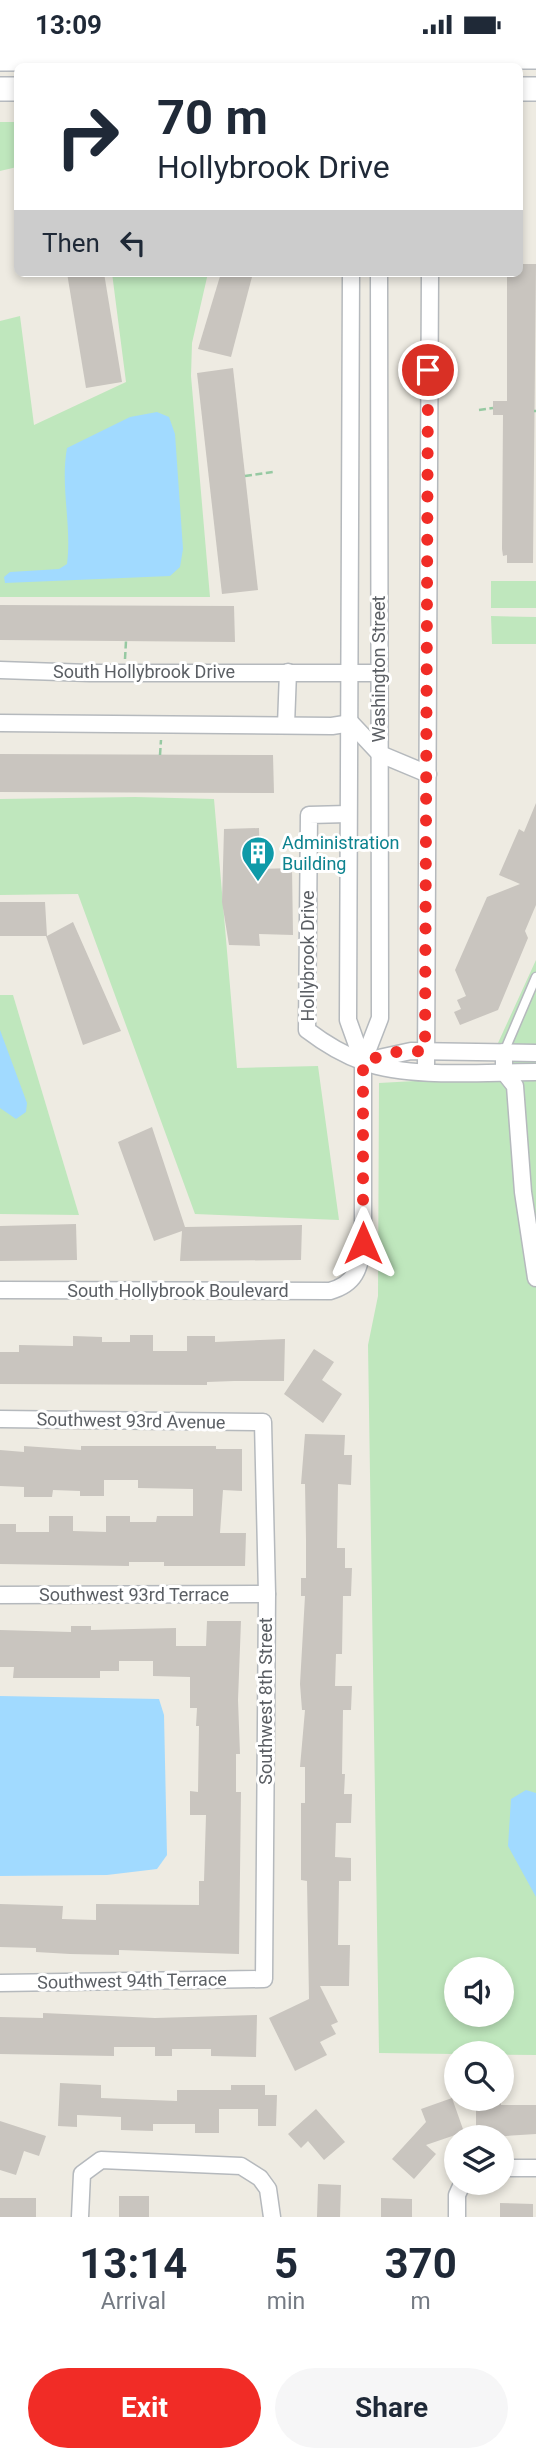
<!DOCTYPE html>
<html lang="en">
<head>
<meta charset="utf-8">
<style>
  :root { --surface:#fff; --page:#f6f6f7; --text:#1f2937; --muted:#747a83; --accent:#f12c26 }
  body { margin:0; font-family:Roboto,sans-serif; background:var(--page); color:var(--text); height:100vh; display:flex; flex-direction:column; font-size:26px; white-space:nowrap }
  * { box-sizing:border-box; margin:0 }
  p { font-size:23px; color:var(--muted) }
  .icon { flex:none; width:38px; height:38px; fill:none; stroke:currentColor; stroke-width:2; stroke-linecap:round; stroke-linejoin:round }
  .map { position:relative; height:2168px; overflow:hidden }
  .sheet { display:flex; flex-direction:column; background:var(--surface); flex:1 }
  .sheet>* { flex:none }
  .hud { position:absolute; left:14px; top:14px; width:509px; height:214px; border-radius:10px; box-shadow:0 4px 10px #0003; background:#fff; color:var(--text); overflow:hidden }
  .fabs { position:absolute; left:444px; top:1908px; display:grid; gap:14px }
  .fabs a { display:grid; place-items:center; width:70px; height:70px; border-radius:50%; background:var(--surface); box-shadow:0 4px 10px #0003; font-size:35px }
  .pin { position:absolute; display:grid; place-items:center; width:60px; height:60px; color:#fff; margin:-30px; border:4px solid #fff; border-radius:50%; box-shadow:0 2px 7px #0007 }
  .me { position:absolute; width:77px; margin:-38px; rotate:0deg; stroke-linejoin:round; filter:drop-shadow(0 0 5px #0008) }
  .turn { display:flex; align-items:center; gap:24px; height:147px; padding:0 28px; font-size:32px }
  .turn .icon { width:91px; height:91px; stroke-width:2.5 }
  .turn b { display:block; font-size:49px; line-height:60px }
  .then { display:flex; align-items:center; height:66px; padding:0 28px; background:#0003; gap:14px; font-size:26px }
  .eta { display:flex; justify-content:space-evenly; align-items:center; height:119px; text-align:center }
  .eta b { font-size:42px; font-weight:700; line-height:49px }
  .primary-button { display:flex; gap:14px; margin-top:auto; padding:14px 28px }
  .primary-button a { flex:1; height:80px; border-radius:42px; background:var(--accent); color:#fff; font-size:28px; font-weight:700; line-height:80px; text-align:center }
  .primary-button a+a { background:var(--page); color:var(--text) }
  .status { display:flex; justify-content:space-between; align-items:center; height:49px; padding:0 35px; background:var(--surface); direction:ltr }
  .status svg { height:19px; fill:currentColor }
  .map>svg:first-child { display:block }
</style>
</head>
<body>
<div class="status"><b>13:09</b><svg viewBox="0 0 49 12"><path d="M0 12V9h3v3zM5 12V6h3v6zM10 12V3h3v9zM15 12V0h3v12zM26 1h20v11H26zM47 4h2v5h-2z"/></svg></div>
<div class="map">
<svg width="536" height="2168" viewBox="0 0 536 2168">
  <rect width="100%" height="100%" fill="#eeebe2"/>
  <g fill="#bfe7bd" fill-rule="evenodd">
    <polygon points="0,73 18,73 17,118 0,122"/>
    <polygon points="112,224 208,224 192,294 191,327 210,548 0,548 0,272 20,267 34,376 126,333"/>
    <rect x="491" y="532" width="45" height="27"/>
    <polygon points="491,567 536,568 536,595 492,595"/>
    <polygon points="135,748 214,750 237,1019 318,1017 339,1171 195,1165 78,845 0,846 0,750"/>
    <path d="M536,911V2006L379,2004L368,1296L378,1247L379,1034L487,1028L497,1015L498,994ZM457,1920H502V1965H457Z"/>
    <polygon points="0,946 13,946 79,1166 0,1165"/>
  </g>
  <g fill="#a1daff">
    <path d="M157,363L169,368L175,385L183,500L180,518L170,527L5,534L4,528L10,523L59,520L67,515C72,477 60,437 67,399L130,368Z"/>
    <polygon points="0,981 27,1054 26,1063 16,1070 0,1059"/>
    <polygon points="0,1647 159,1650 164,1666 167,1806 157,1820 107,1826 0,1827"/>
    <polygon points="526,1741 536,1744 536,1848 508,1797 511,1750"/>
  </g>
  <g fill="#c9c5bf">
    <polygon points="520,215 536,215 533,514 507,514 507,506 503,507 502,500 503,366 493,366 493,352 507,352 507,224 520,224"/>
    <polygon points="67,224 104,224 122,333 86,339"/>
    <polygon points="221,224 253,224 231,308 198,300"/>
    <polygon points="233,319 258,541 222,545 197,324"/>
    <polygon points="0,556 234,557 235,593 0,591"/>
    <polygon points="0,705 273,706 274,744 0,743"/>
    <polygon points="536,754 536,856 525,882 528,889 498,961 460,976 454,963 461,960 457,951 466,947 455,921 487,848 520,835 499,826 519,780 524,783"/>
    <polygon points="259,779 260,820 292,819 293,886 259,885 260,897 229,896 222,853 224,780"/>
    <polygon points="0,853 45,853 47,887 73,873 121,982 83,996 46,887 0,887"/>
    <polygon points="152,1078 185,1178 302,1176 301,1211 180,1212 182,1182 154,1192 118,1093"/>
    <polygon points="76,1175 77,1211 0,1212 0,1177"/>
    <polygon points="130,1286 153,1286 153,1302 187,1302 187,1287 215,1287 215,1293 285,1290 284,1332 234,1332 207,1333 207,1336 0,1335 0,1303 19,1303 19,1296 73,1297 73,1287 102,1288 102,1293 130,1293"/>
    <polygon points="314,1300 334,1313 322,1331 342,1345 323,1374 284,1345"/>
    <polygon points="305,1385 345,1386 344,1406 352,1406 351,1436 338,1435 337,1499 345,1499 345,1519 352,1519 351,1547 343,1547 342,1605 336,1605 335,1637 352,1637 351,1661 343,1661 342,1725 345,1725 344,1745 352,1745 351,1774 336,1774 335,1808 351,1809 351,1832 339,1832 338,1896 350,1896 349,1937 320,1937 338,1973 331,1976 336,1985 320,1993 327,2006 295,2022 269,1969 309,1950 307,1832 301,1831 301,1754 305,1754 305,1718 300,1718 305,1661 302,1661 300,1635 305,1547 301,1547 301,1529 306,1529 306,1490 305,1435 301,1435"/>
    <polygon points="24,1397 81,1401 81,1397 216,1397 216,1400 242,1400 242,1442 223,1441 220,1484 246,1484 245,1517 164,1517 164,1513 129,1513 129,1517 0,1515 0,1475 16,1475 16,1483 49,1483 49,1467 73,1467 73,1482 106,1483 106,1467 130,1467 130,1473 156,1473 157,1467 193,1467 193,1440 138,1439 138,1431 104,1431 104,1447 80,1447 80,1442 53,1441 52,1448 24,1448 24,1438 0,1437 0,1401 24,1403"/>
    <polygon points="207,1572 241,1572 238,1651 240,1705 236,1705 236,1743 241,1743 239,1905 119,1901 119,1906 70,1905 36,1903 36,1899 0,1898 0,1855 63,1857 62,1870 96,1871 96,1855 199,1856 199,1832 204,1832 206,1766 190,1766 190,1742 198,1743 199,1677 196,1677 197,1659 190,1659 190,1628 153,1627 153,1612 119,1612 119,1622 100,1622 100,1629 13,1629 14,1618 0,1618 0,1581 71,1583 71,1577 91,1577 91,1581 176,1579 176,1597 206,1597"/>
    <polygon points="43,1964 155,1969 257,1966 256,2008 211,2007 211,2000 172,2000 172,2007 155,2007 155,1998 114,1998 114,2007 0,2005 0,1968 43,1969"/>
    <polygon points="60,2034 101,2036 101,2049 177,2052 177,2041 231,2041 231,2036 265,2036 265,2046 277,2046 276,2077 258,2077 258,2060 219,2060 219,2084 195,2084 195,2075 153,2075 153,2082 121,2081 121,2068 77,2066 77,2078 58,2077"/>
    <polygon points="452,2049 464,2083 426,2096 436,2105 414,2130 392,2110 426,2073 421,2060"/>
    <polygon points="476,2049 501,2049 501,2056 536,2056 536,2085 490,2088 490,2082 476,2082"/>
    <polygon points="316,2060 345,2093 324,2111 308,2092 301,2099 288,2085"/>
    <polygon points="0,2072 46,2087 39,2107 24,2102 16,2126 0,2121"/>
    <polygon points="318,2135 341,2136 340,2168 317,2168"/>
    <rect x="119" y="2147" width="30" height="21"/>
    <rect x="0" y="2149" width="36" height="19"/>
    <polygon points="381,2149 412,2150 412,2168 381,2168"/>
    <polygon points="500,2154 533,2155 533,2168 500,2168"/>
  </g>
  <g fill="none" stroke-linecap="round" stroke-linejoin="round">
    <g stroke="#b5b9bd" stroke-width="11">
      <polyline id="lane" points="504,1003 536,928"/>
    </g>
    <g stroke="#b5b9bd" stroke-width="19">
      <g id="street">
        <polyline points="0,621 90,624 378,624"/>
        <polyline points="0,674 332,677 351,674 380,705 428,725"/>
        <polyline points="286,676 288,623"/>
        <path d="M348,765L309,766L307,981C324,994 344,1006 364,1013C412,1030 484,1023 536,1023"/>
        <polyline points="504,1003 504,1023 515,1037 523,1143 536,1229"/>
        <polyline points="365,1012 411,1002 536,1004"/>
        <polyline points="363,1013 380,969 379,224"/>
        <polyline points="426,1021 430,224"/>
        <path d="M0,1241L330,1242C355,1235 360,1220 363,1194V1013L348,971L351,224"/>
        <polyline points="0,1370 263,1373 267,1545 264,1930 0,1934"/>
        <polyline points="0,1546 267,1545"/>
        <polyline points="502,2119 536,2119"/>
        <polyline points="80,2168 82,2125 101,2111 241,2117 260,2129 268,2140 272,2168"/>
        <polyline points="457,2168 457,2146 463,2133"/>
      </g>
    </g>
    <g stroke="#b6babf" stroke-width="26">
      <g id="secondary">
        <polyline points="0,10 536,8"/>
        <polyline points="0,40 18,40"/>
        <polyline points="520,40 536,40"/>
      </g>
    </g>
    <g stroke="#96c9a2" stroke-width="2.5" stroke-dasharray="7 3.5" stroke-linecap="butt">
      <polyline points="479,361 493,359"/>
      <polyline points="534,362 536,362"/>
      <polyline points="245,427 273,423"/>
      <polyline points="125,610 126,592"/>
      <polyline points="160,706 161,691"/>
    </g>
    <use href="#lane" stroke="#fff" stroke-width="8"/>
    <use href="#street" stroke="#fff" stroke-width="16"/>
    <use href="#secondary" stroke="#fff" stroke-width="23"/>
  </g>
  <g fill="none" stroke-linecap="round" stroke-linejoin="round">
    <polyline stroke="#f12c26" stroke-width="12" stroke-dasharray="0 21.6" points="363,1194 363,1013 393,1003 425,1002 428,321"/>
  </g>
  <defs>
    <g id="building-pin" transform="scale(1.75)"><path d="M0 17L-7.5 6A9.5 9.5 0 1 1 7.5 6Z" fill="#0f9aa8" stroke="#fff"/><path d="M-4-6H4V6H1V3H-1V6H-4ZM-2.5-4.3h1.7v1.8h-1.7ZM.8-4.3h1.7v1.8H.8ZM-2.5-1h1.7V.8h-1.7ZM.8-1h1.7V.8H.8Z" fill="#fff"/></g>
  </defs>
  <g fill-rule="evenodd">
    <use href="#building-pin" x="258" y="804"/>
  </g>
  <g text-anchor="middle" stroke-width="6" stroke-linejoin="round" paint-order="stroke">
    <g font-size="18" fill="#5b5f64" stroke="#fff">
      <text transform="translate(379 620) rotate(-90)" y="6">Washington Street</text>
      <text x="144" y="629">South Hollybrook Drive</text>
      <text transform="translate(308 907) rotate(-90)" y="6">Hollybrook Drive</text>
      <text x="178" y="1248">South Hollybrook Boulevard</text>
      <text transform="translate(131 1372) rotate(1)" y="6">Southwest 93rd Avenue</text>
      <text x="134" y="1552">Southwest 93rd Terrace</text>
      <text transform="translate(266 1652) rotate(-90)" y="6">Southwest 8th Street</text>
      <text transform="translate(132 1932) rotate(-1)" y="6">Southwest 94th Terrace</text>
    </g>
    <g font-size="18" fill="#0d838f" stroke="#fff" text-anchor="start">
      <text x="282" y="800">Administration<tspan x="282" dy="21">Building</tspan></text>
    </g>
  </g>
</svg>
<div class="fabs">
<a><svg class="icon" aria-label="sound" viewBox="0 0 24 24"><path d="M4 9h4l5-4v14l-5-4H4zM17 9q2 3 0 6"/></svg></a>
<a><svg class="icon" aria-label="search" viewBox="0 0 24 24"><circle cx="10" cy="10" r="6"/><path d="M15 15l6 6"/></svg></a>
<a><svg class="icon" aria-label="layers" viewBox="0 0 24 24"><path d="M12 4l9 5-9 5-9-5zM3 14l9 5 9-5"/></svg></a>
</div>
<div class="pin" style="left:428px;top:321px;background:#d93025"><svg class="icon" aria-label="arrive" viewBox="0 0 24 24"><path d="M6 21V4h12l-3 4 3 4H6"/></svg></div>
<svg class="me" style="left:363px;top:1194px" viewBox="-20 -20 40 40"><path d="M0-17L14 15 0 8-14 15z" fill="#f12c26" stroke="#fff" stroke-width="4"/></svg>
<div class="hud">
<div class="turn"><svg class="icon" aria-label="right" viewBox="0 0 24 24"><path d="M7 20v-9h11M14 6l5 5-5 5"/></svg><div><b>70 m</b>Hollybrook Drive</div></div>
<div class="then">Then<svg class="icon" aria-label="left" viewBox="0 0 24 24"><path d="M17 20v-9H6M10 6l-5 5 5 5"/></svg></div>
</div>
</div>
<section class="sheet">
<div class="eta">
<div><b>13:14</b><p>Arrival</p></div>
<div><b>5</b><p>min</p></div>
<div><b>370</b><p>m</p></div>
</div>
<div class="primary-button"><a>Exit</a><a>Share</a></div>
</section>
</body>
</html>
